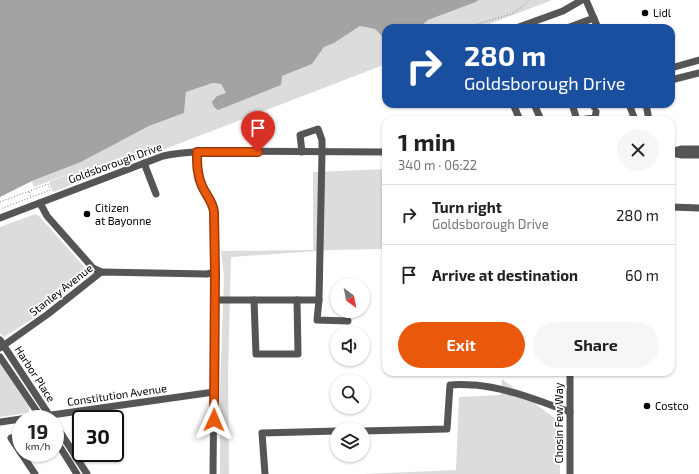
<!DOCTYPE html>
<html lang="en">
<head>
<meta charset="utf-8">
<style>
  :root { --surface:#fff; --page:#f6f6f6; --text:#202124; --muted:#757577; --line:#e0e0e0; --accent:#ea580c }
  body { margin:0; font-family:"Exo 2",sans-serif; background:var(--page); color:var(--text); height:100vh; display:flex; flex-direction:column; font-size:15px; white-space:nowrap }
  * { box-sizing:border-box; margin:0 }
  p { font-size:13px; color:var(--muted) }
  .icon { flex:none; width:22px; height:22px; fill:none; stroke:currentColor; stroke-width:2; stroke-linecap:round; stroke-linejoin:round }
  .map { position:relative; flex:1; overflow:hidden }
  .drawer { position:absolute; left:382px; top:116px; width:293px; height:260px; display:flex; flex-direction:column; background:var(--surface); border-radius:12px; box-shadow:0 1px 3px #0004 }
  .drawer>* { flex:none }
  .guide { position:absolute; left:382px; top:24px; width:293px; height:84px; border-radius:12px; box-shadow:0 1px 3px #0004; background:#1a4fa0; color:#fff; overflow:hidden }
  .needle { width:26px; rotate:148deg }
  .controls { position:absolute; left:330px; top:278px; display:grid; gap:8px }
  .controls a { display:grid; place-items:center; width:40px; height:40px; border-radius:50%; background:var(--surface); box-shadow:0 1px 3px #0004; font-size:20px }
  .speed { position:absolute; left:12px; top:410px; display:flex; gap:8px; font-size:20px; font-weight:700; text-align:center }
  .speed>* { display:grid; place-content:center; width:52px; height:52px; border-radius:50%; background:var(--surface); box-shadow:0 1px 3px #0004; line-height:1 }
  .speed small { font-size:10px; font-weight:400 }
  .speed .limit { border:2px solid #111; border-radius:6px; background:#fff; color:#111 }
  .pin { position:absolute; display:grid; place-items:center; width:34px; height:34px; color:#fff; margin:-41px -17px; border-radius:50% 50% 50% 0; rotate:-45deg; box-shadow:0 0 4px #0007 }
  .pin .icon { rotate:45deg }
  .me { position:absolute; width:44px; margin:-22px; rotate:1deg; stroke-linejoin:round; filter:drop-shadow(0 0 3px #0008) }
  .turn { display:flex; align-items:center; gap:14px; height:84px; padding:0 16px; font-size:18px }
  .turn .icon { width:52px; height:52px; stroke-width:2.5 }
  .turn b { display:block; font-size:28px; line-height:34px }
  .round { display:grid; place-items:center; flex:none; width:42px; height:42px; border-radius:21px; background:var(--page) }
  .overview { display:flex; align-items:center; justify-content:space-between; height:68px; padding:0 16px }
  h1 { font-size:24px; font-weight:700; line-height:30px }
  .button { display:flex; gap:8px; margin-top:auto; padding:8px 16px }
  .button a { flex:1; height:46px; border-radius:24px; background:var(--accent); color:#fff; font-size:16px; font-weight:700; line-height:46px; text-align:center }
  .button a+a { background:var(--page); color:var(--text) }
  ul { padding:0; list-style:none }
  li { display:flex; align-items:center; gap:12px; height:60px; padding:0 16px; border-top:1px solid var(--line) }
  li div { flex:1 }
  li b { display:block; font-size:15px }
  li em { font-style:normal }
  .map>svg:first-child { display:block }
</style>
</head>
<body>
<div class="map">
<svg width="699" height="474" viewBox="0 0 699 474">
  <rect width="100%" height="100%" fill="#fff"/>
  <g fill="#dcdcdc">
    <polygon points="479,0 552,0 479,28 419,28 428,20 476,2"/>
    <polygon points="360,26 375,29 383,37 386,38 386,64 53,192 49,182 84,168 34,187 32,181 81,162 149,126 184,113 186,92 213,83 221,84 226,93 217,96 282,76 312,64 324,47 334,43"/>
    <polygon points="386,169 386,249 331,250 231,257 228,374 229,474 220,474 220,389 224,276 221,251 313,250 313,172"/>
    <polygon points="35,214 40,217 86,269 87,274 84,278 43,312 4,337 0,333 0,227 27,217"/>
    <polygon points="0,363 29,407 29,411 28,413 0,417"/>
    <polygon points="502,379 560,422 560,474 362,474 456,470 459,397 501,395"/>
  </g>
  <polygon fill="#a3a3a3" points="0,0 479,0 476,2 428,20 419,28 386,28 386,38 383,37 375,29 360,26 334,43 324,47 312,64 282,76 281,85 218,110 214,107 212,102 217,96 226,93 221,84 213,83 186,92 184,113 149,126 81,162 32,181 0,197"/>
  <g fill="none" stroke-linecap="round" stroke-linejoin="round">
    <g stroke="#777" stroke-width="1" stroke-dasharray="1 2" stroke-linecap="butt">
      <polyline points="478,24 511,14 522,7 529,0"/>
      <polyline points="29,192 31,198"/>
      <polyline points="0,202 48,184 50,190 0,209"/>
    </g>
    <g stroke="#555" stroke-width="7">
      <polyline points="586,0 598,28"/>
      <polyline points="516,28 563,11 582,0"/>
      <polyline points="567,28 594,18"/>
      <polyline points="671,68 699,60"/>
      <polyline points="671,80 699,73"/>
      <polyline points="513,104 520,120"/>
      <polyline points="534,104 541,120"/>
      <polyline points="572,104 577,120"/>
      <polyline points="593,104 594,107"/>
      <polyline points="629,104 635,120"/>
      <polyline points="646,104 649,120"/>
      <path d="M583,120C587,118 591,119 595,118L596,112"/>
      <path d="M197,152C197,164 197,175 202,186C206,195 213,202 214,212L215,272L213,474"/>
      <polyline points="302,152 300,135 318,129 322,140 322,152 319,300 317,320 348,321"/>
      <polyline points="671,152 682,149 699,149"/>
      <polyline points="671,153 682,155 699,155"/>
      <polyline points="144,163 156,194"/>
      <polyline points="40,203 47,216 93,268 101,272"/>
      <polyline points="671,207 699,208"/>
      <path d="M0,218L163,156C180,152 197,152 214,151L386,152"/>
      <polyline points="214,300 319,300"/>
      <polyline points="254,300 256,354 298,354 297,300"/>
      <polyline points="0,340 51,418"/>
      <polyline points="0,348 48,314 101,272 207,274 215,272"/>
      <polyline points="0,357 42,419"/>
      <polyline points="23,419 214,392"/>
      <polyline points="0,422 21,419"/>
      <polyline points="55,424 87,474"/>
      <path d="M363,431L447,429L450,385C459,384 467,385 475,385C508,388 539,401 570,412"/>
      <polyline points="11,438 21,453"/>
      <polyline points="55,439 77,474"/>
      <polyline points="21,453 35,474"/>
      <polyline points="265,474 262,433 337,431"/>
      <polyline points="570,474 570,372"/>
    </g>
  </g>
  <g fill="none" stroke-linecap="round" stroke-linejoin="round">
    <g stroke="#983908" stroke-width="10">
      <path id="route" d="M214,420L215,272L214,212C213,202 206,195 202,186C197,175 197,164 197,152H258"/>
    </g>
    <use href="#route" stroke="#ea580c" stroke-width="7"/>
  </g>
  <g fill="#000" stroke="#fff" stroke-width="1.5">
    <circle cx="645" cy="13" r="4"/>
    <circle cx="87" cy="214" r="4"/>
    <circle cx="647" cy="406" r="4"/>
  </g>
  <g text-anchor="middle" stroke-width="3.5" stroke-linejoin="round" paint-order="stroke">
    <g font-size="11" fill="#000" stroke="#fff" text-anchor="start">
      <text x="653" y="17">Lidl</text>
      <text x="95" y="212">Citizen<tspan x="95" dy="13">at Bayonne</tspan></text>
      <text x="655" y="410">Costco</text>
    </g>
    <g font-size="11" fill="#000" stroke="#fff">
      <text transform="translate(115 163) rotate(-20)" y="4">Goldsborough Drive</text>
      <text transform="translate(61 290) rotate(-38)" y="4">Stanley Avenue</text>
      <text transform="translate(35 374) rotate(57)" y="4">Harbor Place</text>
      <text transform="translate(117 395) rotate(-8)" y="4">Constitution Avenue</text>
      <text transform="translate(559 423) rotate(-90)" y="4">Chosin Few Way</text>
    </g>
  </g>
</svg>
<div class="controls">
<a><svg class="needle" viewBox="-14 -14 28 28"><path d="M0-13l5 13h-10z" fill="#e53935"/><path d="M0 13l5-13h-10z" fill="#757577"/></svg></a>
<a><svg class="icon" aria-label="sound" viewBox="0 0 24 24"><path d="M4 9h4l5-4v14l-5-4H4zM17 9q2 3 0 6"/></svg></a>
<a><svg class="icon" aria-label="search" viewBox="0 0 24 24"><circle cx="10" cy="10" r="6"/><path d="M15 15l6 6"/></svg></a>
<a><svg class="icon" aria-label="layers" viewBox="0 0 24 24"><path d="M12 4l9 5-9 5-9-5zM3 14l9 5 9-5"/></svg></a>
</div>
<div class="speed"><div>19<small>km/h</small></div><div class="limit">30</div></div>
<div class="pin" style="left:258px;top:152px;background:#d93025"><svg class="icon" aria-label="arrive" viewBox="0 0 24 24"><path d="M6 21V4h12l-3 4 3 4H6"/></svg></div>
<svg class="me" style="left:214px;top:420px" viewBox="-20 -20 40 40"><path d="M0-17L14 15 0 8-14 15z" fill="#ea580c" stroke="#fff" stroke-width="4"/></svg>
<div class="guide">
<div class="turn"><svg class="icon" aria-label="right" viewBox="0 0 24 24"><path d="M7 20v-9h11M14 6l5 5-5 5"/></svg><div><b>280 m</b>Goldsborough Drive</div></div>
</div>
<section class="drawer">
<div class="overview"><div><h1>1 min</h1><p>340 m · 06:22</p></div><a class="round"><svg class="icon" aria-label="close" viewBox="0 0 24 24"><path d="M6 6l12 12M18 6L6 18"/></svg></a></div>
<ul>
<li><svg class="icon" aria-label="right" viewBox="0 0 24 24"><path d="M7 20v-9h11M14 6l5 5-5 5"/></svg><div><b>Turn right</b><p>Goldsborough Drive</p></div><em>280 m</em></li>
<li><svg class="icon" aria-label="arrive" viewBox="0 0 24 24"><path d="M6 21V4h12l-3 4 3 4H6"/></svg><div><b>Arrive at destination</b></div><em>60 m</em></li>
</ul>
<div class="button"><a>Exit</a><a>Share</a></div>
</section>
</div>
</body>
</html>
